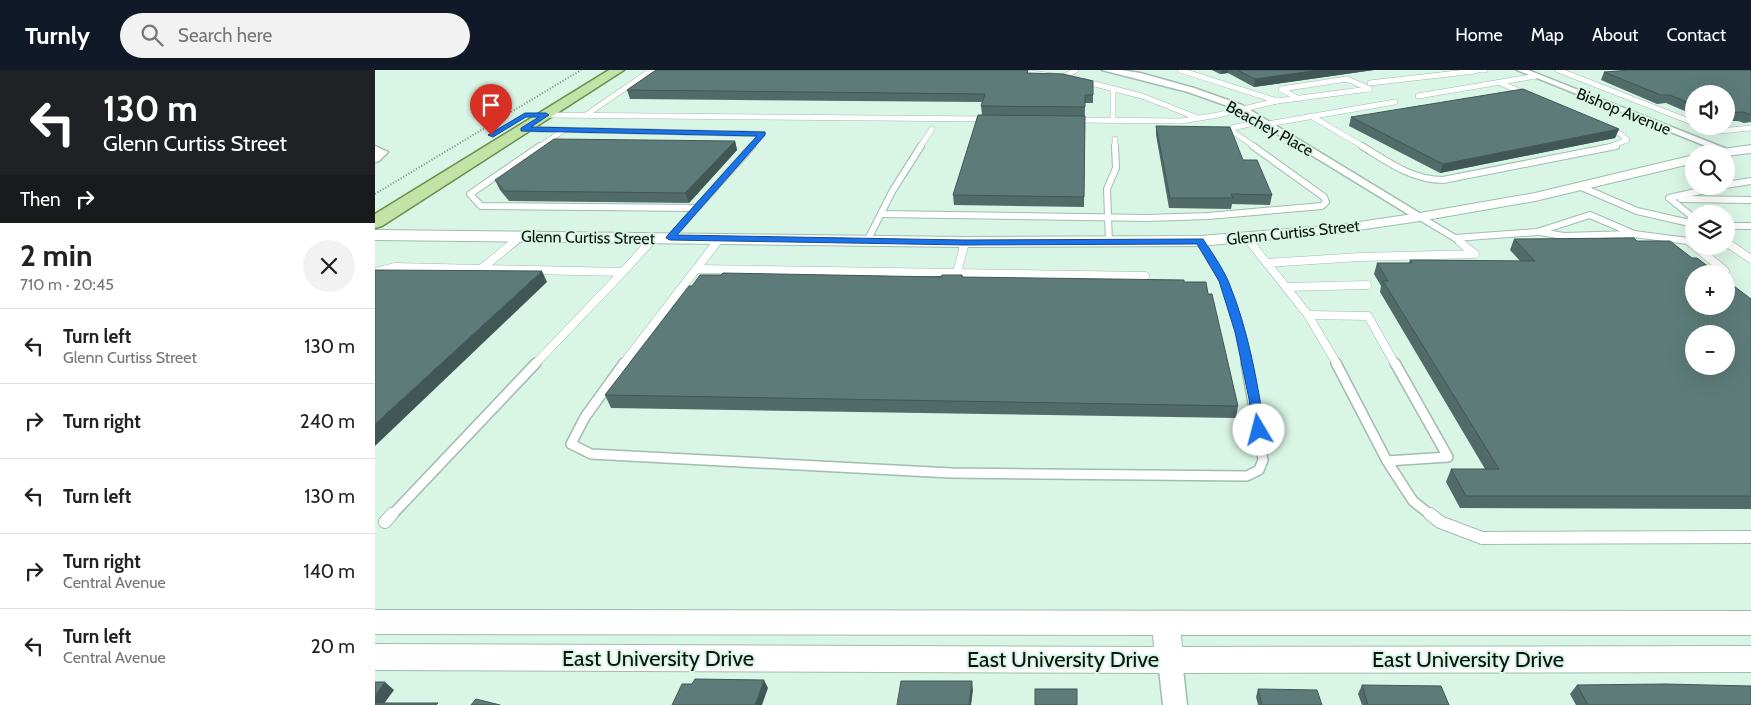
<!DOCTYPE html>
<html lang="en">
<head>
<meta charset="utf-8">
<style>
  :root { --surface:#fff; --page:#f2f2f2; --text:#222; --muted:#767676; --line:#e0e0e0; --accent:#111827 }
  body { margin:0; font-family:Cabin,sans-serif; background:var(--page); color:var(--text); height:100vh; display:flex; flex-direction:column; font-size:19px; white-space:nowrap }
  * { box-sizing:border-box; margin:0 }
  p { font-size:16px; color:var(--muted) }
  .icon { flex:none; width:28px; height:28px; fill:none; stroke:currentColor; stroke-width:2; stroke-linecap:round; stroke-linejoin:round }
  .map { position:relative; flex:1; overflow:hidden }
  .panel { display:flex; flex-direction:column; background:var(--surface); width:375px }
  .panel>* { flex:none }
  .hud { background:#202124; color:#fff; overflow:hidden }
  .buttons { position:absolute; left:1310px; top:15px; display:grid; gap:10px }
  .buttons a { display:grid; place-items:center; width:50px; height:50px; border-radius:50%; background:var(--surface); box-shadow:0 5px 20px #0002; font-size:25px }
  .pin { position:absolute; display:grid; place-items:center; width:42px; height:42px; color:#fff; margin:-51px -21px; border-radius:50% 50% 50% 0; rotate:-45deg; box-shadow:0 0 5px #0007 }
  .pin .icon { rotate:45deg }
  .me { position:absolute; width:55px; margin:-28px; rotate:352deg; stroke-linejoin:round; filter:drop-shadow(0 0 4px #0008) }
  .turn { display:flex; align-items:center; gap:18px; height:105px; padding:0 20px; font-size:22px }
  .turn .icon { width:65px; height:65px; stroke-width:2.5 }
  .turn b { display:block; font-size:35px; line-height:42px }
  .then { display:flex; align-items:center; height:48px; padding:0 20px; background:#0003; gap:10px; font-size:19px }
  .round { display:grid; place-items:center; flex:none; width:52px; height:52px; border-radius:26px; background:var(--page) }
  .summary { display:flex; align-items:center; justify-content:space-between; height:85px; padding:0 20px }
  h1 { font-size:30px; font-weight:800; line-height:38px }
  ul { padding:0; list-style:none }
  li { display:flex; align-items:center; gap:15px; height:75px; padding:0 20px; border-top:1px solid var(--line) }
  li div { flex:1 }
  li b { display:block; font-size:19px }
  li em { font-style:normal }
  header { display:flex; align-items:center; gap:30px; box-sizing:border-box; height:70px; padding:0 25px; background:var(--accent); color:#fff }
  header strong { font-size:24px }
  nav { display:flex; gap:28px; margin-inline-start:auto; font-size:18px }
  .search { width:350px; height:45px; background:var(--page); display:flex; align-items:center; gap:12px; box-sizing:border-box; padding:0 18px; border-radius:28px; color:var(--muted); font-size:19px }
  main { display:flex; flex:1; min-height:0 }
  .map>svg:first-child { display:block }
</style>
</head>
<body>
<header>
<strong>Turnly</strong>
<div class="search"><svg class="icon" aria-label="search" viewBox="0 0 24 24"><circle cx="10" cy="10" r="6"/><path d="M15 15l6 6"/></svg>Search here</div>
<nav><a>Home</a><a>Map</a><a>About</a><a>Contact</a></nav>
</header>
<main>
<section class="panel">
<div class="hud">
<div class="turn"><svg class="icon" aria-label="left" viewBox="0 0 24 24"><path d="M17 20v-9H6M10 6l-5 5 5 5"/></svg><div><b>130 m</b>Glenn Curtiss Street</div></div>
<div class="then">Then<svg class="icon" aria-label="right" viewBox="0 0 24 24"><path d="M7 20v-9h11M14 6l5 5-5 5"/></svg></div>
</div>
<div class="summary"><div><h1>2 min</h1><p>710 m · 20:45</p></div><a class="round"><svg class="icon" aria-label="close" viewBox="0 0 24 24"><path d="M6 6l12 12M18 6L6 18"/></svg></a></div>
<ul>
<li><svg class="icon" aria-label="left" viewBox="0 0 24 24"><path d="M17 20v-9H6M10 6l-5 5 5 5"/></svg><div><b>Turn left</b><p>Glenn Curtiss Street</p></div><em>130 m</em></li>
<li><svg class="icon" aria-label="right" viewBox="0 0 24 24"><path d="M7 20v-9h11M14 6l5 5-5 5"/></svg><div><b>Turn right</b></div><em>240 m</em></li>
<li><svg class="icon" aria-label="left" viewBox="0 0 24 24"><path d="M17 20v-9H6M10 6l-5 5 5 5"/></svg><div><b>Turn left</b></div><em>130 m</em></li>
<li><svg class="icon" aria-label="right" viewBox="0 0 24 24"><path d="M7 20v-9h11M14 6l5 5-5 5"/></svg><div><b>Turn right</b><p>Central Avenue</p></div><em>140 m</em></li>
<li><svg class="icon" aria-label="left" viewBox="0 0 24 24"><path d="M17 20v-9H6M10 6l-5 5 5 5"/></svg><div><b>Turn left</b><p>Central Avenue</p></div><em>20 m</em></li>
</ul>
</section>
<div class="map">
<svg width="1376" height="635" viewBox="0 0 1376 635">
  <rect width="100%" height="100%" fill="#d9f5e5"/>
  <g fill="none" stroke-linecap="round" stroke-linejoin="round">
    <g stroke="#a1bcad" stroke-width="6">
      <g id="service-far4">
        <polyline points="630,0 688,7 701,0"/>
        <polyline points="1097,0 1110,0"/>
        <polyline points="1183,0 1319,53"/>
        <polyline points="708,11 767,26 823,48"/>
        <polyline points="1123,12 1151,24"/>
        <polyline points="995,13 1100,1"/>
        <polyline points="738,18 738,50"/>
        <polyline points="1043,26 1161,6"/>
        <polyline points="924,29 906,19 972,9 995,19"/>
        <polyline points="902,31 994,19"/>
        <polyline points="171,45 612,49"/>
        <polyline points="211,45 275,1 280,0"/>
        <polyline points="936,46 989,77"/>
        <polyline points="700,50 806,51 843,45 902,31 805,0"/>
        <polyline points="893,54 1020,32"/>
        <polyline points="1328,56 1345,61 1376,58"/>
        <polyline points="1232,58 1247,65 1252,70 1234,77"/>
        <polyline points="148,59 388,64 376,77"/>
        <polyline points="740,69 740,77"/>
        <polyline points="164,77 189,60"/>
        <polyline points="545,77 557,59"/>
        <polyline points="880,77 857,61 857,58 888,51"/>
      </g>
    </g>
    <g stroke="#a1bcad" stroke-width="8">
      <g id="service-far3">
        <polyline points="165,76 95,124 106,136 321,138"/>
        <path d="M987,76C1013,92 1037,110 1068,110L1241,76"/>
        <polyline points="1351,115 1376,111"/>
        <polyline points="1204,116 1262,141 1319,154"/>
        <polyline points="1306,129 1376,130"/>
        <polyline points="506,144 772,148 833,146 947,136 951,132 949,127 878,76"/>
        <polyline points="1045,147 1080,168 1162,162 1215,145 1259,164 1313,171 1316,174"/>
        <polyline points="1319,148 1294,128 1347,116"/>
        <polyline points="1351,156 1376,156"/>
        <polyline points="1165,162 1189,166 1256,164"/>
        <polyline points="295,168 377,76"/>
        <polyline points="872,168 876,174"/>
        <polyline points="1080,168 1087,174"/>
        <polyline points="492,171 518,120 546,76"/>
        <polyline points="825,171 827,174"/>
        <polyline points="1351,172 1353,174"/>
        <polyline points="734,173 732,119 741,98 740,76"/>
        <polyline points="138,174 147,166"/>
        <polyline points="274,174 279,168"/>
        <polyline points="341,174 345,168"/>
      </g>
    </g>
    <g stroke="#a1bcad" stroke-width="9">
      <g id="service-far2">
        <polyline points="139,172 106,199 248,202 275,172"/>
        <polyline points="826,172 849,211 865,262 872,294"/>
        <polyline points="875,172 933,245 962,294"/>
        <polyline points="1315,172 1350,201"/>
        <polyline points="1351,172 1376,189"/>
        <polyline points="892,193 985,187 1100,184 1085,172"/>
        <polyline points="322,199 770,206"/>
        <polyline points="0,202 20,197 106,199"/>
        <polyline points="582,203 590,172"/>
        <polyline points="911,217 992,215"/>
        <polyline points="933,245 993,246 1020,294"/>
        <polyline points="160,294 248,202"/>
        <polyline points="248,294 342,172"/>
      </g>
    </g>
    <g stroke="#a1bcad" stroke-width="12">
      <g id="service-far1">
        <polyline points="249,293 210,347 196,374 216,384 576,403 872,406 884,400 888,390 871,293"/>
        <polyline points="961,293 1012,391 1038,431 1057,446"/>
        <polyline points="1012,391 1073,387 1020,293"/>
        <polyline points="16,446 161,293"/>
      </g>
    </g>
    <g stroke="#a1bcad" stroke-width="14">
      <g id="service">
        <polyline points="1055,444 1065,452 1107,468 1376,467"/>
        <polyline points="10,452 17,444"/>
      </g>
    </g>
    <g stroke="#a1bcad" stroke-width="3">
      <g id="minor">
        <polygon points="727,0 746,0 765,3 819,18 867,35 1051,147 1045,151 1041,149 861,39 813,22"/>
        <polygon points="1142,0 1153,0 1357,81 1352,84 1348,83"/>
        <polygon points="0,76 13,82 4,91 0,92"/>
        <polygon points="795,579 803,583 807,590 812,635 788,635 783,590 787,583"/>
      </g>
    </g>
    <g stroke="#a1bcad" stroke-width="2">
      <g id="tertiary">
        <polygon points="1376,75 1376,83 1351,86 1351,84 1335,84 1341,80"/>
        <polygon points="1319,85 1319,93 1160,131 1045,151 963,163 825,176 590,177 0,170 0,160 590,167 825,166 963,155 1045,143 1160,123"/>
        <polygon points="0,540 1376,541 1376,565 806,565 807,577 1376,576 1376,602 795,603 0,600 0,574 779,577 778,565 0,564"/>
      </g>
    </g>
    <g stroke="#678e4a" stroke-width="3">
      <polygon id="primary" points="234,0 249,0 7,156 0,158 0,144"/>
    </g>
    <polyline stroke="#798c81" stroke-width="2" stroke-dasharray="1 2" stroke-linecap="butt" points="0,124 206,0"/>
    <use href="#service-far4" stroke="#fff" stroke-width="5"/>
    <use href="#service-far3" stroke="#fff" stroke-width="6"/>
    <use href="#service-far2" stroke="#fff" stroke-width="8"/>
    <use href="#service-far1" stroke="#fff" stroke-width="9"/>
    <use href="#service" stroke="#fff" stroke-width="12"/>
    <use href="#minor" fill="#fff" fill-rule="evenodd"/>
    <use href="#tertiary" fill="#fff" fill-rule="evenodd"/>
    <use href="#primary" fill="#c1e3a5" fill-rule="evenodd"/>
  </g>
  <g fill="#506b68">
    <polygon points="653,0 653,3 718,11 718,33 710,33 709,137 579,135 578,125 607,45 606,36 607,32 255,29 252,20"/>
    <polygon points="837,0 999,0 879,17 853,3 845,4"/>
    <polygon points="1376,0 1376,52 1369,53 1363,51 1351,51 1351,24 1319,24 1319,45 1291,33 1282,34 1226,10 1229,2"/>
    <polygon points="976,47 1244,59 1240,68 1065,103 974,56"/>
    <polygon points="781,56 868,90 897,125 895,135 857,134 856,139 794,138 781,65"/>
    <polygon points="360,71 362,80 314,133 134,131 125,120 120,110"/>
    <polygon points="1139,169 1262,171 1317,188 1376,229 1376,439 1085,438 1071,412 1076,399 1110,399 1005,222 1006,216 999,204 1002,193 1034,193 1035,190 1145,191 1135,180"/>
    <polygon points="587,205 588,207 863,336 861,348 236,338 230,325 317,216"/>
    <polygon points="987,615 1074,635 987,635 983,624"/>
    <polygon points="1202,615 1376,635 1201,635 1195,624"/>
    <polygon points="883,619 947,635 883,635 881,627"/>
  </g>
  <g fill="#415755">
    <polygon points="846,0 853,0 853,3 845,4"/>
    <polygon points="945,0 999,0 879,17 880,9"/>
    <polygon points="1244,59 1240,68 1065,103 1068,94"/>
    <polygon points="360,71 362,80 314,133 310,123"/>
    <polygon points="167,201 172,212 0,376 0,354"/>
    <polygon points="389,610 393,618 387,635 380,635"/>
    <polygon points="597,611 598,620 596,635 594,635"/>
    <polygon points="10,612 19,620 8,635 0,635 0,626"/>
  </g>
  <g fill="#5d7c79" stroke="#415755" fill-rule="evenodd">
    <polygon points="281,0 653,0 652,3 688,4 718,11 718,25 710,25 710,37 606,36 610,24 252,20"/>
    <polygon points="862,0 945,0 880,9"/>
    <polygon points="1256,0 1376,0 1376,44 1374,44 1368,42 1351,43 1351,24 1319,24 1319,35 1295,25 1286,25 1229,2"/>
    <polygon points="1148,19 1244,59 1068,94 976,47"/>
    <polygon points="603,45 710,46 709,127 578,125"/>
    <polygon points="781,56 855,57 868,90 882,90 897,125 856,124 858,128 795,128"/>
    <polygon points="179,69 360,71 310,123 130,121 120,110"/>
    <path d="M1259,168L1262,171H1295L1317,188H1322L1343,204H1319V236H1351V210L1376,229V426H1091L1076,399H1124L1008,211H1013L1002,193H1037L1035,190L1160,191L1139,169ZM1319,264H1351V296H1319Z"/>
    <polygon points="0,200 167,201 0,354"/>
    <polygon points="348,203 566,207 567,205 587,205 587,207 809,210 809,212 831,212 833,224 837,224 863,336 230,325 314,216 317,216 325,205 346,205"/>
    <polygon points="320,609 389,610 380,635 297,635 307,614 317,614"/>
    <polygon points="526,611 597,611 594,635 522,635"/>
    <polygon points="0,612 10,612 0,626"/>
    <polygon points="1290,614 1376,616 1376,635 1213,635 1202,615"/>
    <polygon points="987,615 1066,616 1074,635 993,635"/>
    <rect x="660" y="619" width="42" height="16"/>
    <polygon points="883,619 942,620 947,635 887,635"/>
    <polygon points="101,629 125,635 96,635"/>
    <polygon points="0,633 63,633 61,635 0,635"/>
  </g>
  <path fill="#1a73e8" stroke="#114b97" d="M150,43H171L174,45L156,57L390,62V65L302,165L590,170L828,169C837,183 848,198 854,213C873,259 882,310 890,360L884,364L878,360L874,329L860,262L844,211L822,174L590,175L295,170L291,168L292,166L382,66L146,61V58L164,47H151L118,67L113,65Z"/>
  <g text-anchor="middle" stroke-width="4" stroke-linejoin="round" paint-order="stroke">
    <g font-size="16" fill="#0b140f" stroke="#d9f5e5">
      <text transform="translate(1249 41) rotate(22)" y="6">Bishop Avenue</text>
      <text transform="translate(895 58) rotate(29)" y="6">Beachey Place</text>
      <text transform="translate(918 162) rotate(-6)" y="6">Glenn Curtiss Street</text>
      <text transform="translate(213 167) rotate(1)" y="6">Glenn Curtiss Street</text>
    </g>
    <g font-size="22" fill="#0b140f" stroke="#d9f5e5">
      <text x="283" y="596">East University Drive</text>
      <text x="688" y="597">East University Drive</text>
      <text x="1093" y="597">East University Drive</text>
    </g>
  </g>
</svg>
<div class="buttons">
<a><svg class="icon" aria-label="sound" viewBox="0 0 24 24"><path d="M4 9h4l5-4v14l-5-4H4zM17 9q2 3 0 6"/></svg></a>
<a><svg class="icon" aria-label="search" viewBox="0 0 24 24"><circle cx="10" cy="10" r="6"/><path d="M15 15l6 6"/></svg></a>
<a><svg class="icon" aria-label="layers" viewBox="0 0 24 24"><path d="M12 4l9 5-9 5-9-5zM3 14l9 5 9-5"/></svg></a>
<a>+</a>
<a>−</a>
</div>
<div class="pin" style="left:116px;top:65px;background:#d93025"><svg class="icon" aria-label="arrive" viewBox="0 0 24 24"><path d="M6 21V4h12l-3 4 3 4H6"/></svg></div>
<svg class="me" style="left:884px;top:360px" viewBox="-20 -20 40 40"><circle r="19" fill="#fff"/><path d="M0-13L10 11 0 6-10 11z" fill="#1a73e8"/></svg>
</div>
</main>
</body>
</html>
